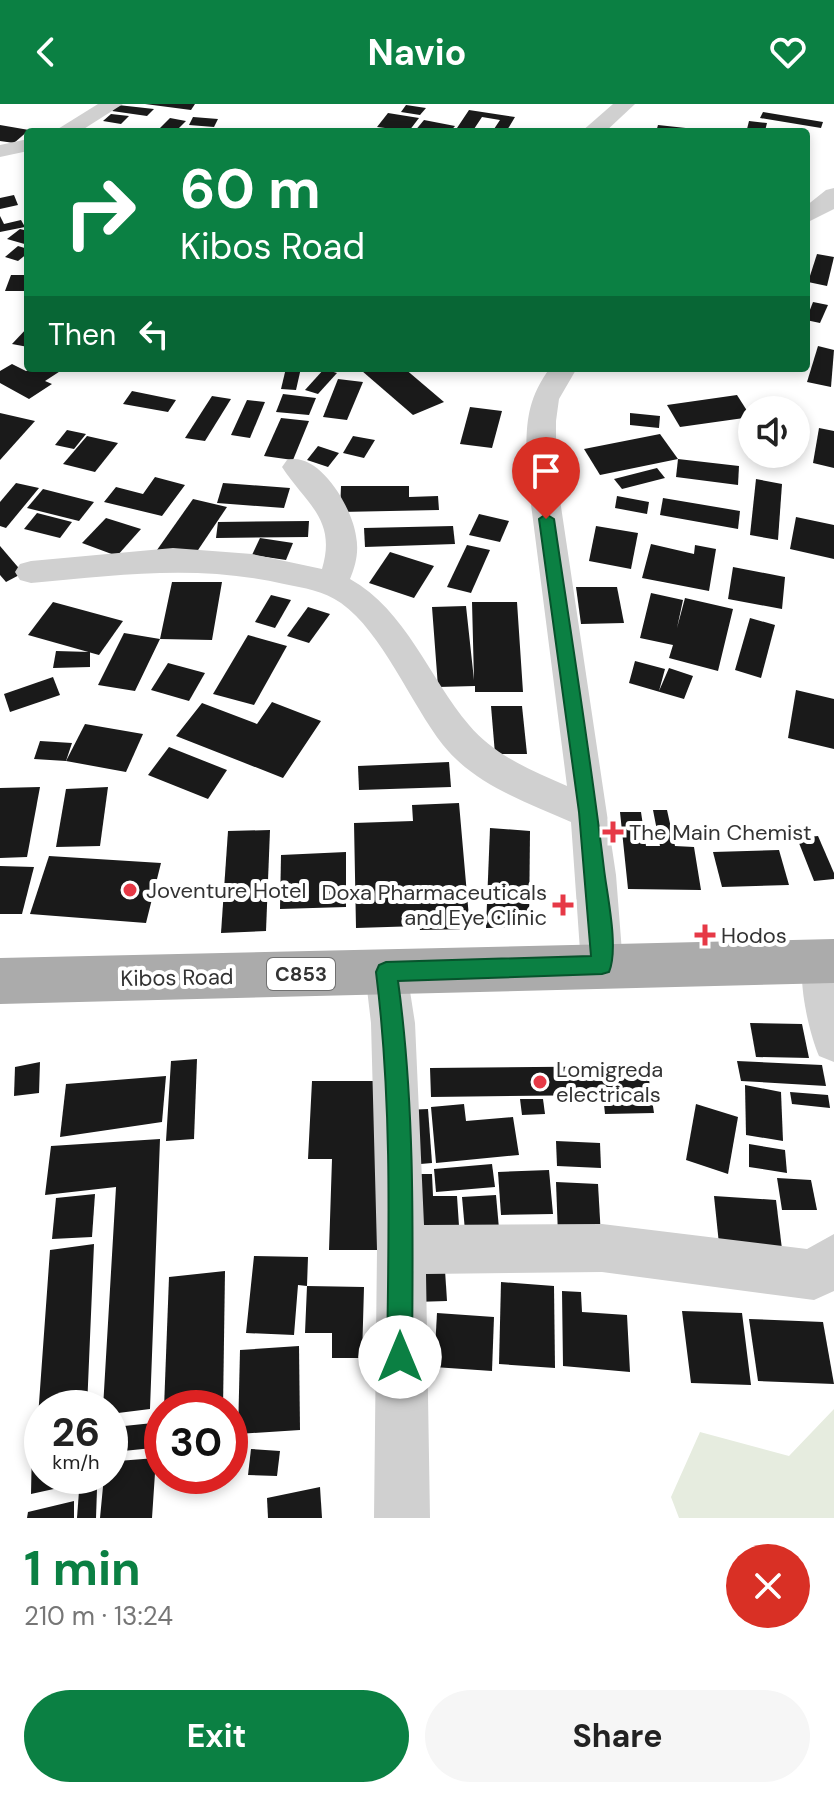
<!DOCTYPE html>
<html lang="en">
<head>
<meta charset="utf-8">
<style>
  :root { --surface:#fff; --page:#f6f6f6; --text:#222; --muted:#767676; --accent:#0b8043 }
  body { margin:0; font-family:"DM Sans",sans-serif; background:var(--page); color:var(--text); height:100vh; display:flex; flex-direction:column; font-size:30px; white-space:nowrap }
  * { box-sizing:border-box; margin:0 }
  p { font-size:26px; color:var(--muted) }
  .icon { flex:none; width:44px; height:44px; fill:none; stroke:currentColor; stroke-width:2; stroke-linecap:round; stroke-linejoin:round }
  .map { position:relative; height:1414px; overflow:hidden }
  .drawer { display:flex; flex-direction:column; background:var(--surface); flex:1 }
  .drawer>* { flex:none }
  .hud { position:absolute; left:24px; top:24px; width:786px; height:244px; border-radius:8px; box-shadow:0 4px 12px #0003; background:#0b8043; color:#fff; overflow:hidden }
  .tools { position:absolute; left:738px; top:292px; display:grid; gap:16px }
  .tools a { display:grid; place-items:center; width:72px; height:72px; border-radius:50%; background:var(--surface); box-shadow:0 4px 12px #0003; font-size:40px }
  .speed { position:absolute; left:24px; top:1286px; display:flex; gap:16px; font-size:40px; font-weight:700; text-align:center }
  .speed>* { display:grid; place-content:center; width:104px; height:104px; border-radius:50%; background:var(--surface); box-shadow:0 4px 12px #0003; line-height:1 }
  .speed small { font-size:20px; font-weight:400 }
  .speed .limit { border:12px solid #d22; background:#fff; color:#111 }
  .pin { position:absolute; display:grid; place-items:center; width:68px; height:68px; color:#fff; margin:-82px -34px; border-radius:50% 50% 50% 0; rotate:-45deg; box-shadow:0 0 8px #0007 }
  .pin .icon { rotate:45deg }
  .me { position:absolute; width:88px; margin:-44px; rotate:0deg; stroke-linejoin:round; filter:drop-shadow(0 0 6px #0008) }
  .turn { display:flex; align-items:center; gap:28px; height:168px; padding:0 24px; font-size:36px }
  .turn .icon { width:104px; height:104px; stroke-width:2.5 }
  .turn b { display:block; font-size:56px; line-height:68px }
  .then { display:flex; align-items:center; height:76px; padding:0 24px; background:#0003; gap:16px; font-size:30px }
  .round { display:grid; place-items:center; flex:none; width:84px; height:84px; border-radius:42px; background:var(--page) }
  .head { display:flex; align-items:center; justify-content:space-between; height:136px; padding:0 24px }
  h1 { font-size:48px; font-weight:700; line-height:60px; color:var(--accent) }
  .button { display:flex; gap:16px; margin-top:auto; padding:16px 24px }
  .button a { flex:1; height:92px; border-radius:48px; background:var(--accent); color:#fff; font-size:32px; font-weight:700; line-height:92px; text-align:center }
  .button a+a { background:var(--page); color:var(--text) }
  header { display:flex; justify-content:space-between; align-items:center; height:104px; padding:0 24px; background:var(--accent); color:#fff; font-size:36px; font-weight:700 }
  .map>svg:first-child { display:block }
</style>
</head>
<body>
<header><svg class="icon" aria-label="back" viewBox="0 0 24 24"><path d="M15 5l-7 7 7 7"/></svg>Navio<svg class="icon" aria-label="heart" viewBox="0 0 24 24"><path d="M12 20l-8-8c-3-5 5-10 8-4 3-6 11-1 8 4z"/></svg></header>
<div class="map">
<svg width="834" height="1414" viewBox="0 0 834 1414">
  <rect width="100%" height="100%" fill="#fff"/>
  <polygon fill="#e6ecdf" points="834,1305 834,1414 679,1414 671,1393 700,1328 789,1352"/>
  <g fill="#1a1a1a">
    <polygon points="145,0 195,0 191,6"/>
    <polygon points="118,1 154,5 147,12 112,7"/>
    <polygon points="406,1 426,4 420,11 401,8"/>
    <polygon points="469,6 515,13 506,28 492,28 500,16 482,13 472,28 455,27"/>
    <polygon points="763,8 823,18 821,24 760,14"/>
    <polygon points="388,9 419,14 409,27 377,23"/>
    <polygon points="111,10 129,12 121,20 103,17"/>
    <polygon points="193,13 218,15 214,23 189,21"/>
    <polygon points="170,14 186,17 175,28 157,27"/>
    <polygon points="424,16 455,22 450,28 414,28"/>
    <polygon points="749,17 767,19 765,27 747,25"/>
    <polygon points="0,21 29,26 14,39 0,37"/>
    <polygon points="658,21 695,25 694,28 656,28"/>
    <polygon points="14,91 18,101 0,105 0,94"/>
    <polygon points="0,112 4,120 21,116 25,123 0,128"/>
    <polygon points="20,125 28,127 28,141 7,135"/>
    <polygon points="18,142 28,145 28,149 18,157 5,153"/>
    <polygon points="817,150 834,153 827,182 808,178"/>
    <polygon points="11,171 28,171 28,187 5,187"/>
    <polygon points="813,198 828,201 820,219 806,216"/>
    <polygon points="28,223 28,243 12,240"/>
    <polygon points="818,242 834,246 831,283 807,278"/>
    <polygon points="12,260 26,267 32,264 65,264 45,277 52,280 29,295 0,279 0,267"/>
    <polygon points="286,264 301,264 296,286 281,285"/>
    <polygon points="369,264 404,264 444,298 413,311 362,267"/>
    <polygon points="324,265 337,269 318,290 305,286"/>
    <polygon points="338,275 363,278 347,316 323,313"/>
    <polygon points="132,287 176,296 168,308 123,300"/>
    <polygon points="283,290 316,294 309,311 276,308"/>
    <polygon points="737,291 751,313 680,323 667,301"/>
    <polygon points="212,292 231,295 205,337 185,334"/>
    <polygon points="247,296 265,298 250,334 231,331"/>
    <polygon points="470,303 502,307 492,344 460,340"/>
    <polygon points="0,309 35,317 0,356"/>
    <polygon points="630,309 660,312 659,324 630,321"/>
    <polygon points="281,314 309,317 293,356 264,352"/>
    <polygon points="819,324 834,327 834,364 813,359"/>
    <polygon points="67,326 86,330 74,345 55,341"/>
    <polygon points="660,330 678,355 600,371 584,345"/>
    <polygon points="87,332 118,339 95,368 63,360"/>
    <polygon points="353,332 375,336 364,354 343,349"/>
    <polygon points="318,342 339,349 328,363 307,356"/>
    <polygon points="678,355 739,362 738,381 676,373"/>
    <polygon points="657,364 665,374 622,385 614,375"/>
    <polygon points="155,373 185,381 162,412 104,398 116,383 143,390"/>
    <polygon points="756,375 782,380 778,436 750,431"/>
    <polygon points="16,379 39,384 6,424 0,422 0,398"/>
    <polygon points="223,379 290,384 284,404 217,399"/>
    <polygon points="341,382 409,382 409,393 438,392 439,406 340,408"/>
    <polygon points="43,385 94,398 79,417 27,404"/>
    <polygon points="617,392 649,398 647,410 615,404"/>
    <polygon points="663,394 740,407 738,425 660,411"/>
    <polygon points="193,395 227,403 192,455 157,446"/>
    <polygon points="37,409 72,418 60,434 24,425"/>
    <polygon points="479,410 509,417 500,438 469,431"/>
    <polygon points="796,413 834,421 834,455 790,445"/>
    <polygon points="106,414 141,425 117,452 82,439"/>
    <polygon points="309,417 308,433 216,434 218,418"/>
    <polygon points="453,422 455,440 365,443 364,424"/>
    <polygon points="596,422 638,429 631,465 589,457"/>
    <polygon points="260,434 293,439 286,456 252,451"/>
    <polygon points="651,440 694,450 695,441 716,445 709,487 642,474"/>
    <polygon points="467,441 490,446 471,489 447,483"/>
    <polygon points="0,442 23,469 6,478 0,471"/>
    <polygon points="390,448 434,462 414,494 369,479"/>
    <polygon points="733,463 785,473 782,505 728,495"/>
    <polygon points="172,478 222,478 212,536 160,535 135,587 98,581 124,529 160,535"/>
    <polygon points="576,483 617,483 624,519 581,520"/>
    <polygon points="651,489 683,496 677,524 685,494 733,505 718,567 669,554 673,541 640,534"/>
    <polygon points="271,491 291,496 275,524 255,518"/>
    <polygon points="53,498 123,517 99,551 28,531"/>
    <polygon points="472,498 517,498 523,588 475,588 475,582 438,583 432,503 466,502 474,576"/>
    <polygon points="308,503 330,510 309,539 287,532"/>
    <polygon points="750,514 775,521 761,574 735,566"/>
    <polygon points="248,531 287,542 254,601 213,590"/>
    <polygon points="56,547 90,548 90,563 53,564"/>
    <polygon points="635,557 665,565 659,587 669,564 693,572 684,595 629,579"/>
    <polygon points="168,559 205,569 189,597 151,586"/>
    <polygon points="53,573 60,591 10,608 4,590"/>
    <polygon points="796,586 834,595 834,645 788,634"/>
    <polygon points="272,598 321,617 283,674 176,632 202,599 257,620"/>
    <polygon points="491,602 522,602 527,650 495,650"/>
    <polygon points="85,620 143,630 126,668 66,657"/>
    <polygon points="40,637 72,639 66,657 34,655"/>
    <polygon points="169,643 227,666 208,695 148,671"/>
    <polygon points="449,658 451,683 359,686 358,662"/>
    <polygon points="40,683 27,753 0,754 0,684"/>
    <polygon points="108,683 100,742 56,743 66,685"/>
    <polygon points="459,699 470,825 420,826 419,822 356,824 354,719 413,717 412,701"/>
    <polygon points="653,706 667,706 675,742 694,743 701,786 628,785 620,708 641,708 646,742 660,742"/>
    <polygon points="490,724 530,727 529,823 486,824"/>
    <polygon points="270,726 266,827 221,829 228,727"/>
    <polygon points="818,732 834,769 834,775 814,777 797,734"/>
    <polygon points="779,746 789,781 722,783 713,748"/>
    <polygon points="346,748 346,803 280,805 281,751"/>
    <polygon points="49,752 161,759 146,819 30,810"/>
    <polygon points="0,762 34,763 22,810 0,810"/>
    <polygon points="750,919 802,920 809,954 756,953"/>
    <polygon points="197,955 194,1035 166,1037 171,957"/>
    <polygon points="737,957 822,961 826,982 741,977"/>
    <polygon points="40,958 39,989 14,992 15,963"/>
    <polygon points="647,962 654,1009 605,1010 603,991 431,993 430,964"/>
    <polygon points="166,972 162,1018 60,1033 66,980"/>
    <polygon points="312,977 382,977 380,1146 329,1146 332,1055 308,1055"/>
    <polygon points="745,981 781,988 783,1037 746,1031"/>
    <polygon points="790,988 828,991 830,1004 792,1000"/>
    <polygon points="520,995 543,995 545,1010 522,1011"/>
    <polygon points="464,1000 466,1017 513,1013 519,1051 436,1059 431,1003"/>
    <polygon points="696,1000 738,1013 728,1070 686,1056"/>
    <polygon points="428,1005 432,1059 409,1061 405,1006"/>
    <polygon points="160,1035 150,1305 110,1310 110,1304 103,1304 116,1083 45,1091 51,1042"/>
    <polygon points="556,1037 600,1039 601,1064 557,1062"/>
    <polygon points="749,1040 785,1046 787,1069 749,1063"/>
    <polygon points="492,1060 495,1083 436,1088 434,1065"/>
    <polygon points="549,1066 553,1110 501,1111 498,1068"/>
    <polygon points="411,1070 432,1070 433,1092 457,1092 459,1122 414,1124"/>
    <polygon points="777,1074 811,1076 817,1106 782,1106"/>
    <polygon points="556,1078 598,1080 601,1133 558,1131"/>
    <polygon points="95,1090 92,1133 52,1135 56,1094"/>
    <polygon points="496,1091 500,1136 466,1138 462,1093"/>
    <polygon points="714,1092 776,1096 782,1145 719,1140"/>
    <polygon points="94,1140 87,1304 42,1304 42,1326 37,1327 50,1146"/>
    <polygon points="254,1152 308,1153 307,1182 298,1181 294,1231 246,1229"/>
    <polygon points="445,1166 447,1197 414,1198 413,1167"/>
    <polygon points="225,1167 223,1304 164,1304 169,1173"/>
    <polygon points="501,1178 554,1182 555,1264 499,1260"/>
    <polygon points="307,1182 364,1183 362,1254 332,1254 332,1229 305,1229"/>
    <polygon points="562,1187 581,1188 582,1208 627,1211 630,1268 563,1262"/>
    <polygon points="682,1207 742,1209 751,1281 691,1279"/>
    <polygon points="437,1209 494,1213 492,1267 434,1263"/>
    <polygon points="749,1215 823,1218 834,1280 758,1277"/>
    <polygon points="299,1242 300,1326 238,1330 240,1246"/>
    <polygon points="153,1319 153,1344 123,1347 124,1322"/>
    <polygon points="42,1339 42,1372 81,1372 81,1379 31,1390 32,1341"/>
    <polygon points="120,1339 118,1357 156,1354 152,1414 100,1414 104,1372 110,1372 110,1340"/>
    <polygon points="251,1345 280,1347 277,1372 248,1371"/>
    <polygon points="320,1383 322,1414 268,1414 267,1394"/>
    <polygon points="97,1385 96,1414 77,1414 79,1387"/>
    <polygon points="74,1397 74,1414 27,1414 28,1408"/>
  </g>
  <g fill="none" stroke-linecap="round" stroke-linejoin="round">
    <g fill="#d0d0d0" fill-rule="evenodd">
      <polygon points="98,0 123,0 79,28 53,28"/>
      <polygon points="613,0 635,0 605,28 581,28"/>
      <polygon points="28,35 28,47 0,53 0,41"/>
      <polygon points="834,84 834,105 806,119 806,102 826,86"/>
      <path d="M550,264H577L559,295L556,317V369L616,771L623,861L617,875L602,880L587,875L581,861L571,718C526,698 475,681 443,641C411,600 382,528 341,499C324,487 304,484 284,480C198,460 118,471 31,479L20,476L15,468L20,460L31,457L173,444L252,450L322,465C337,415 306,400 282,363L287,356C319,347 352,403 356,432C359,447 356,461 350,475C406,506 429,574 469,621C495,652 531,666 567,682L527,369C526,327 524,299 550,264Z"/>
      <path d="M821,838L834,843V958L819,952C808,927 795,867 806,843Z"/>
      <polygon points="386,849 401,854 407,868 415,919 424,1121 602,1120 807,1145 834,1130 834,1187 814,1196 602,1168 426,1170 430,1414 374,1414 377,1146 371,919 365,868 371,854"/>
    </g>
    <polygon fill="#ababab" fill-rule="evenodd" points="834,835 834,879 0,900 0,854"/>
  </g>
  <path fill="#0b8043" stroke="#07532c" stroke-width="2" d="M546,410L554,415C571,531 590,648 604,765C607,791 619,844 609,868L602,870L398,877C415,1000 413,1129 412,1253L408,1262L400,1266L391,1262L387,1253C389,1125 392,995 376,868L379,861L386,858L591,852L579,708L539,415Z"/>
  <g fill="#e63946" stroke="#fff" stroke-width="3">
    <path d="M609 716h8v8h8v8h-8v8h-8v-8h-8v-8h8z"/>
    <circle cx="130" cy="786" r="8"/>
    <path d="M559 789h8v8h8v8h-8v8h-8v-8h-8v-8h8z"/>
    <path d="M701 819h8v8h8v8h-8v8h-8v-8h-8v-8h8z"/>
    <circle cx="540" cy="978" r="8"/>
  </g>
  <g text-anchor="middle" stroke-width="8" stroke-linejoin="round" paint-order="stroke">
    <rect fill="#fff" stroke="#707070" stroke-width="2" x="267" y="854" width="68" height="32" rx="6"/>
    <g font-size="20" font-weight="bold" fill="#333">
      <text x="301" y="877">C853</text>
    </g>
    <g font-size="22" fill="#333" stroke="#fff" text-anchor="start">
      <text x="629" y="736">The Main Chemist</text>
      <text x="146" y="794">Joventure Hotel</text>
      <text x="547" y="796" text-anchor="end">Doxa Pharmaceuticals<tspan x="547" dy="25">and Eye Clinic</tspan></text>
      <text x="721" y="839">Hodos</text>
      <text x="556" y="973">Lomigreda<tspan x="556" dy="25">electricals</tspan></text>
    </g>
    <g font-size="22" fill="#333" stroke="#fff">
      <text transform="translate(177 873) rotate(-1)" y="8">Kibos Road</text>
    </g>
  </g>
</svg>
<div class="tools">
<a><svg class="icon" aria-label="sound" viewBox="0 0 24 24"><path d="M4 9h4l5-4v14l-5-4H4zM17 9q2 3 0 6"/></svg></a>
</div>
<div class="speed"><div>26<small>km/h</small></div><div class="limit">30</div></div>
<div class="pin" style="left:546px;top:415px;background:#d93025"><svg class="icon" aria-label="arrive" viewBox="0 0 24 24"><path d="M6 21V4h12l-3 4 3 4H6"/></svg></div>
<svg class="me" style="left:400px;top:1253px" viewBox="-20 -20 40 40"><circle r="19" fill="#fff"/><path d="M0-13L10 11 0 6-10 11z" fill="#0b8043"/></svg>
<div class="hud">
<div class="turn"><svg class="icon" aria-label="right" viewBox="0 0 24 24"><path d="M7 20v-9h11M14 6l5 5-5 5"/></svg><div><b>60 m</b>Kibos Road</div></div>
<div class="then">Then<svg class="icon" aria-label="left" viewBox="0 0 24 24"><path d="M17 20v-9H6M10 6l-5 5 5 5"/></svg></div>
</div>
</div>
<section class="drawer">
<div class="head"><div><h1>1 min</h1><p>210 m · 13:24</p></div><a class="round" style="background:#d93025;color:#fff"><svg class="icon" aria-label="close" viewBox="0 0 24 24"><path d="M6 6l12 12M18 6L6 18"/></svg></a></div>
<div class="button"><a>Exit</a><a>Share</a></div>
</section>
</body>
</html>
